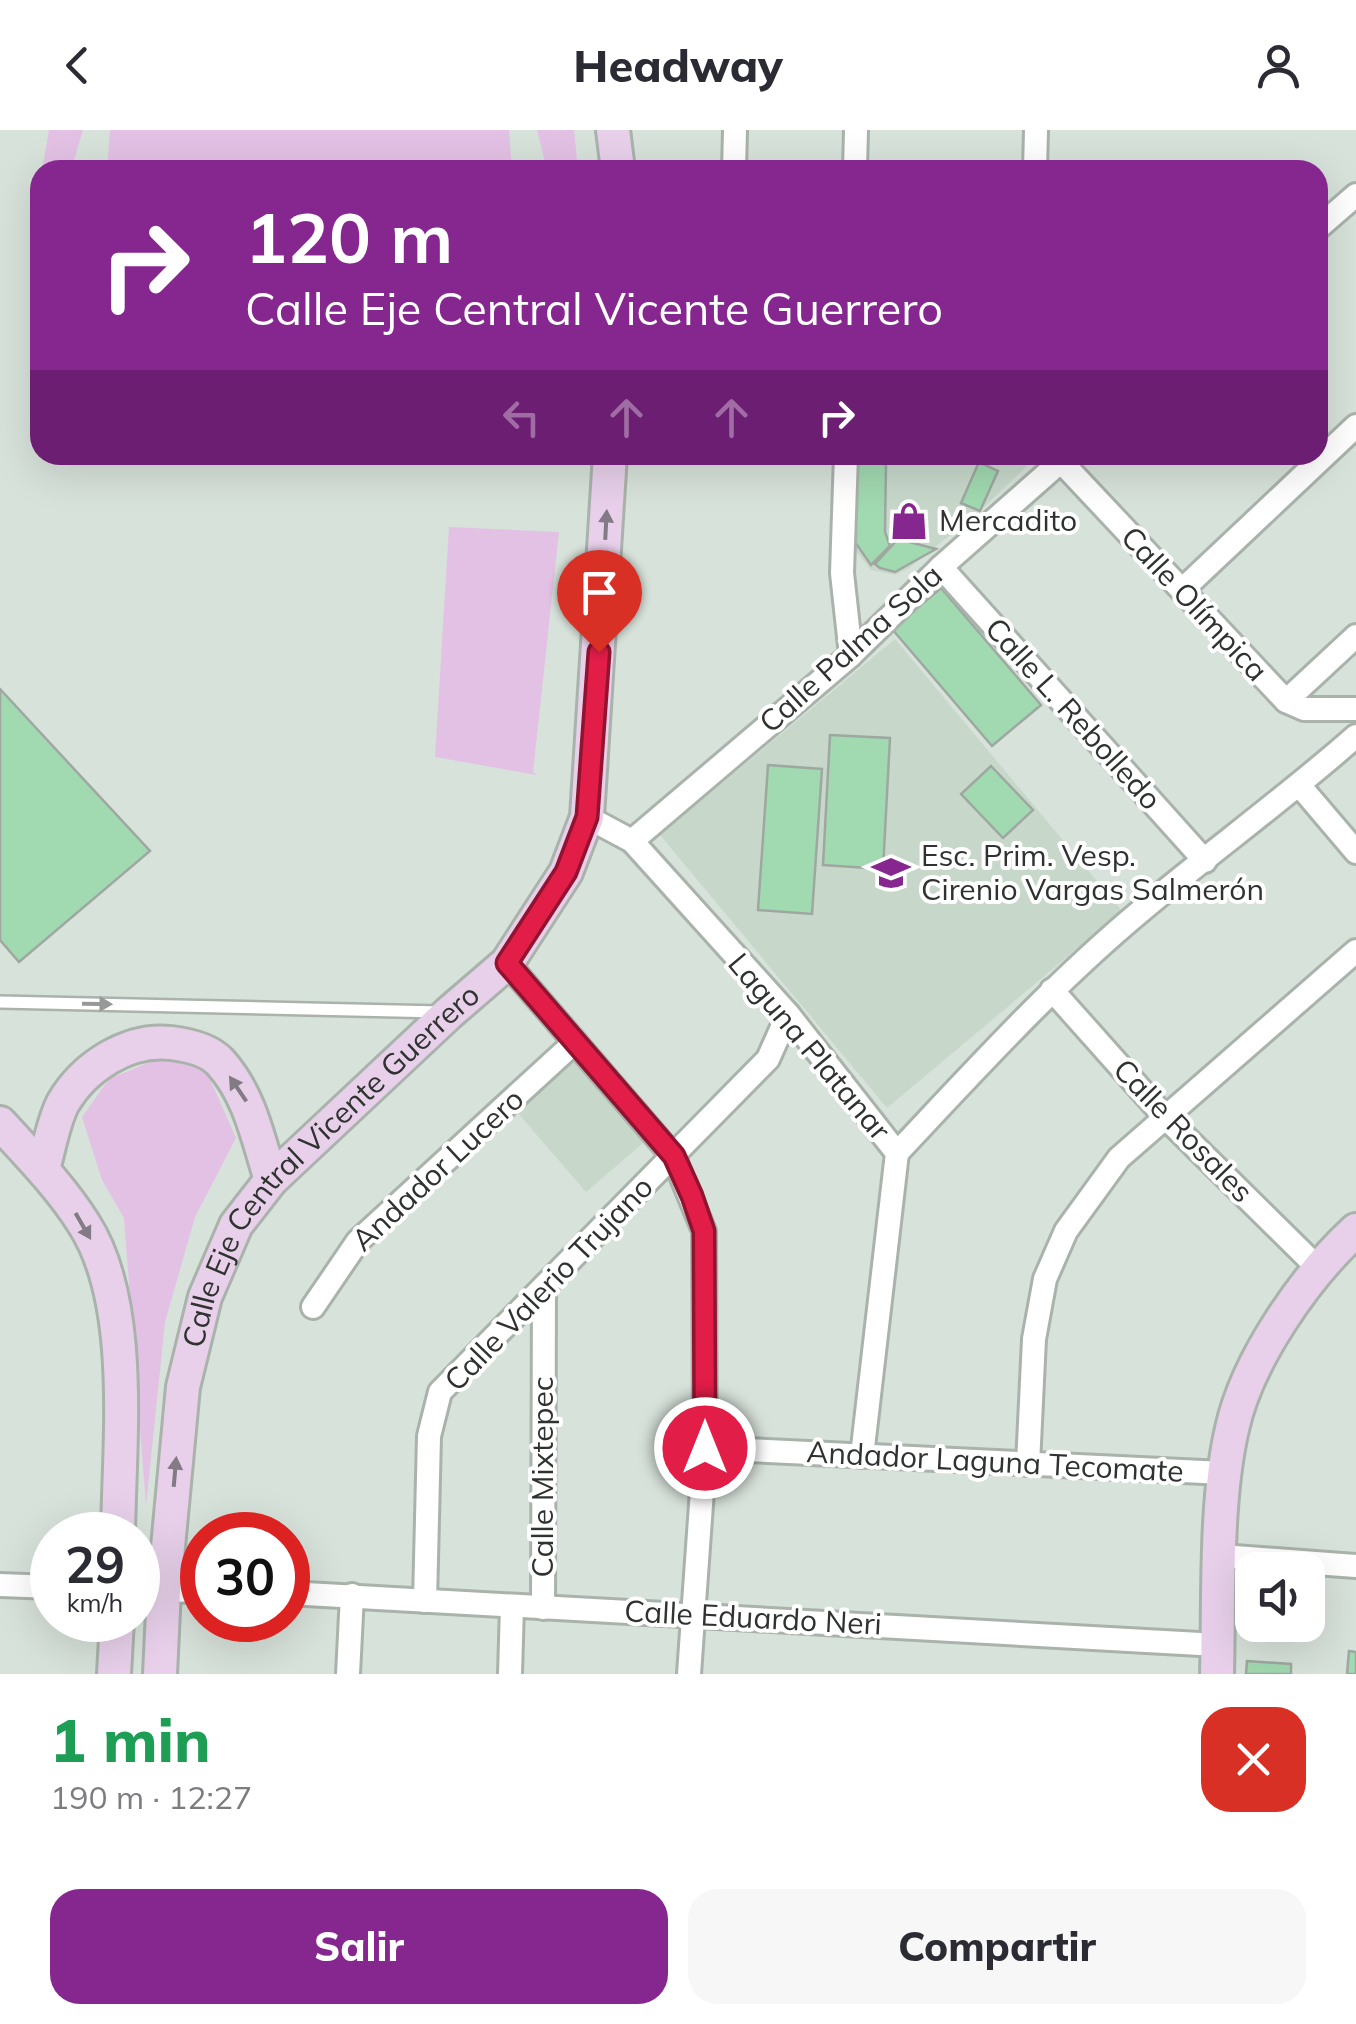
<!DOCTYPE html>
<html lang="es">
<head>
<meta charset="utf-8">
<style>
  :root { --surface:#fff; --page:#f7f7f7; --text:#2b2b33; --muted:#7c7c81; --accent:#86268f }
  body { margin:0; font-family:Mulish,sans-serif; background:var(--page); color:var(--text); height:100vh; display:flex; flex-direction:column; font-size:38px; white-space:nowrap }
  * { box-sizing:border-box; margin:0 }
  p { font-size:32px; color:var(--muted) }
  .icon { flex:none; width:55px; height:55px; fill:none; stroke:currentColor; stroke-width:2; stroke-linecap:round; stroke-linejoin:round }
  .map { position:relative; height:1544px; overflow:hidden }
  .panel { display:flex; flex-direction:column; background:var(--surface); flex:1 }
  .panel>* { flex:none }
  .banner { position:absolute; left:30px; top:30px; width:1298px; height:305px; border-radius:30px; box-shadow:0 10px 40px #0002; background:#86268f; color:#fff; overflow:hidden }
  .buttons { position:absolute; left:1235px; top:1422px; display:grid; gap:20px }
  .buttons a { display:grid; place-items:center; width:90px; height:90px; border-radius:20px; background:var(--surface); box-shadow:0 10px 40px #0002; font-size:50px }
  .speed { position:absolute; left:30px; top:1382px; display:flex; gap:20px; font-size:50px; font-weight:700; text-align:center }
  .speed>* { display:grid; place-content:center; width:130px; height:130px; border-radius:50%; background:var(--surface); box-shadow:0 10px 40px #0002; line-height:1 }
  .speed small { font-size:25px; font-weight:400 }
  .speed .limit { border:15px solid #d22; background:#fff; color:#111 }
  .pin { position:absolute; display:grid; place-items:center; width:85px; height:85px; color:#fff; margin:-102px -42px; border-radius:50% 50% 50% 0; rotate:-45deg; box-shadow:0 0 10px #0007 }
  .pin .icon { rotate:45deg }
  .me { position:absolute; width:110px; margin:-55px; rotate:0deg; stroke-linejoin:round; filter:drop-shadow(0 0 8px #0008) }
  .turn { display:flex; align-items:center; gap:35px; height:210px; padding:0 50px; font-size:45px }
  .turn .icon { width:130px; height:130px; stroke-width:2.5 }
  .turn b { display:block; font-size:70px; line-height:85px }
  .lanes { display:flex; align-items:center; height:95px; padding:0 50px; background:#0003; justify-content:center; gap:50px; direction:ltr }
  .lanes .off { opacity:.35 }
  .round { display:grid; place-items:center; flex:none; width:105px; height:105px; border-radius:30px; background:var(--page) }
  .head { display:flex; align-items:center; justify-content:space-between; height:170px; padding:0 50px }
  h1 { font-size:60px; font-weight:800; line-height:75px; color:#1e9e55 }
  .action { display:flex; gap:20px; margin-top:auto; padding:20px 50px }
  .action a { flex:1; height:115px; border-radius:30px; background:var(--accent); color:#fff; font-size:40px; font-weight:800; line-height:115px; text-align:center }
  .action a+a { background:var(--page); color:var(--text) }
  header { display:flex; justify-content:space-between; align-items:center; height:130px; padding:0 50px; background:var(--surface); font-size:45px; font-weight:800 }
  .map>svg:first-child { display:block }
</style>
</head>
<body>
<header><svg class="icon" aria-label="back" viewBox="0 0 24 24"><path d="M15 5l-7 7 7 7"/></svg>Headway<svg class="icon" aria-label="person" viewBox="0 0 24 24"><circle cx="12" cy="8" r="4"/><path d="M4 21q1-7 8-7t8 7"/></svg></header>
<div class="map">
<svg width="1356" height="1544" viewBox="0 0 1356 1544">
  <rect width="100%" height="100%" fill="#d7e2da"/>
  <g fill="#c7d8cb">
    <polygon points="853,325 1031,325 1031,332 980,381 909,438 895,445 871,440 855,420 851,401"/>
    <polygon points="895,509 1122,781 887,978 660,705"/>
    <polygon points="574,920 650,1007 586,1062 511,975"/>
  </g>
  <g fill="#e3c1e5">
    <polygon points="49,0 83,0 71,40 42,40"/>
    <polygon points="110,0 509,0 512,40 107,40"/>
    <polygon points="537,0 574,0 578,40 547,40"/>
    <polygon points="449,397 559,402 533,642 537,645 435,627"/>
    <polygon points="160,928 206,940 236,1008 195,1087 165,1192 146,1376 124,1088 102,1050 82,987 109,949"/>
  </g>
  <g fill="#a1d9b0" stroke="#9ea8a1" stroke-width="2.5">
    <polygon points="979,332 998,341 980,381 961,373"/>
    <polygon points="855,333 886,334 885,402 890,416 871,435 850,405"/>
    <polygon points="898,409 936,419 895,442 880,438 875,434"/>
    <polygon points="941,458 1041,575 992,616 892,499"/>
    <polygon points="0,559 150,721 19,832 0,810"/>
    <polygon points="830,605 890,608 883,739 823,735"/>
    <polygon points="768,635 822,639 812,784 758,780"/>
    <polygon points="991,636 1033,680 1003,708 961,664"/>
    <polygon points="1349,1521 1356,1522 1356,1544 1347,1544"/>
    <polygon points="1247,1531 1291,1534 1291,1544 1246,1544"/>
  </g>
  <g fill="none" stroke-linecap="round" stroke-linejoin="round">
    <g stroke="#a9b3ab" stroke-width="16">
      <polyline id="lane" points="0,872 441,882"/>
    </g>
    <g stroke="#a9b3ab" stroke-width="28">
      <g id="street">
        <polyline points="734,40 735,0"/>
        <polyline points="855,40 856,0"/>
        <polyline points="1035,40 1036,0"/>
        <polyline points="1318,98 1356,65"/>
        <polyline points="846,325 842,443 851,525"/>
        <polyline points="1055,325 1286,571 1304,579 1356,579"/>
        <polyline points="941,437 1205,731"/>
        <polyline points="1182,460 1356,296"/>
        <polyline points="1286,571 1356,506"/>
        <polyline points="1300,656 1356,722"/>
        <polyline points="587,687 632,711 788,884 897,1023 862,1326"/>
        <polyline points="632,711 851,525 941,437 1068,325"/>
        <polyline points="507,833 673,1026 704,1101 705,1318 689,1544"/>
        <polyline points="1052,860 1166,988 1318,1138"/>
        <path d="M897,1023C976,939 1053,854 1142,780C1212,721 1287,667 1356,606"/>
        <polyline points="313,1177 358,1111 575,912"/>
        <polyline points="705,1318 1224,1343"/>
        <polyline points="1028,1334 1034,1209 1045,1149 1066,1101 1119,1028 1356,821"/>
        <polyline points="1221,1426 1356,1436"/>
        <polyline points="0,1455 52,1457"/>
        <polyline points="138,1460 202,1461"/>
        <polyline points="288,1463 1218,1515"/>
        <polyline points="425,1471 429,1306 440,1262 768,929 788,884"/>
        <polyline points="543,1478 544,1157"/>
        <polyline points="348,1544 352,1465"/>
        <polyline points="510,1544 512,1476"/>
      </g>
    </g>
    <g stroke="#a9b3ab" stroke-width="38">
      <g id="secondary">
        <polyline points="613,0 618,40"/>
        <path d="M0,993C29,1025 61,1057 84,1094C135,1173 119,1314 118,1405"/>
        <path d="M43,1039C49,1019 53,992 63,973C84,937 128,908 171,913C187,915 208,919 220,932C250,965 258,1009 271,1050"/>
        <polyline points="114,1544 117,1490"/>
        <path id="s1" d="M160,1544L164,1460L183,1257L205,1167L236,1095L271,1050L449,883L507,833L566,742L587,687L610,325"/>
        <path d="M1217,1544C1219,1468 1215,1372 1232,1299C1247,1230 1305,1147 1356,1100"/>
      </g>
    </g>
    <use href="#lane" stroke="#fff" stroke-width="11"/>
    <use href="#street" stroke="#fff" stroke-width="22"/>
    <use href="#secondary" stroke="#e8d0ea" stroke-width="32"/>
  </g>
  <defs><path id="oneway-solid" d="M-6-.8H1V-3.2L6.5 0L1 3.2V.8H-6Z" transform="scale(2.5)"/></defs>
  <g fill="#827a84">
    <use href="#oneway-solid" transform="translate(606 395) rotate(-87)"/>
    <use href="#oneway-solid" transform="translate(238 959) rotate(-124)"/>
    <use href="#oneway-solid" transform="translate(83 1096) rotate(60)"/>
    <use href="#oneway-solid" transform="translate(175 1342) rotate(-85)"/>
  </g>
  <use fill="#979998" href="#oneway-solid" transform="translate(97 874) rotate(1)"/>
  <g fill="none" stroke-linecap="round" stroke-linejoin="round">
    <g stroke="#92132f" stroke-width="25">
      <polyline id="route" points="599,522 587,687 566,742 507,833 674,1026 692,1066 704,1101 705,1318"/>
    </g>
    <use href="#route" stroke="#e11d48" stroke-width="18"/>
  </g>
  <defs>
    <g id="shop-bare" transform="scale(3)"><path d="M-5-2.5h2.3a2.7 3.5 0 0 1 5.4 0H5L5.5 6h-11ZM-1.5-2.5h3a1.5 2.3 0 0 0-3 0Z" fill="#86268f" stroke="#fff" stroke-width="2.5" paint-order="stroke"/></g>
    <g id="school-bare" transform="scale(3)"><path d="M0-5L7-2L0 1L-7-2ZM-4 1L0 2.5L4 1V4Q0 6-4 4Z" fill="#86268f" stroke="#fff" stroke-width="2.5" paint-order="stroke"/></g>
  </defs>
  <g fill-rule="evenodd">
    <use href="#shop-bare" x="909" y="391"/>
    <use href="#school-bare" x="891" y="743"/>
  </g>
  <g text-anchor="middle" stroke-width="8" stroke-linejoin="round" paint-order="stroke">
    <g font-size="30" fill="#2f3330" stroke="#fff" text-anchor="start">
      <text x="939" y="401">Mercadito</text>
      <text x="921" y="736">Esc. Prim. Vesp.<tspan x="921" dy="34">Cirenio Vargas Salmerón</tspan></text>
    </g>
    <g font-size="30" fill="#2f3330" stroke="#fff">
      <text transform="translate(1194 474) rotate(47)" y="10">Calle Olímpica</text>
      <text transform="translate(851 519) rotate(-42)" y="10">Calle Palma Sola</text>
      <text transform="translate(1073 584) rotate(48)" y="10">Calle L. Rebolledo</text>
      <text transform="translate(809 917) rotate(50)" y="10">Laguna Platanar</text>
      <text transform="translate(1183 1001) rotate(46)" y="10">Calle Rosales</text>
      <text dy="10" stroke="none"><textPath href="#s1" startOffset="562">Calle Eje Central Vicente Guerrero</textPath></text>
      <text transform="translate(438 1040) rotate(-43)" y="10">Andador Lucero</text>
      <text transform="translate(549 1154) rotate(-46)" y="10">Calle Valerio Trujano</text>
      <text transform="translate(995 1332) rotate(3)" y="10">Andador Laguna Tecomate</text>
      <text transform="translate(543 1347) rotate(-90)" y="10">Calle Mixtepec</text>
      <text transform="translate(753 1488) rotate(3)" y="10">Calle Eduardo Neri</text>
    </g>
  </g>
</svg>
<div class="buttons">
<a><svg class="icon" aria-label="sound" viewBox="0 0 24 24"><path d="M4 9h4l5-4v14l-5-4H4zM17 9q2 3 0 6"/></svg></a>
</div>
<div class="speed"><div>29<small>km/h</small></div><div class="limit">30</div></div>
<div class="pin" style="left:599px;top:522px;background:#d93025"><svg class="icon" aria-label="arrive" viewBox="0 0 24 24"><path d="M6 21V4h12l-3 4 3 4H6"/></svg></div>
<svg class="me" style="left:705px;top:1318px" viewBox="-20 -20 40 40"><circle r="17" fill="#e11d48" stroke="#fff" stroke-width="3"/><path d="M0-11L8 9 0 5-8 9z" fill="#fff"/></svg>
<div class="banner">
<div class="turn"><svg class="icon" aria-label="right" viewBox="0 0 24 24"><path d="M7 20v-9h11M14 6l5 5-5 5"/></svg><div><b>120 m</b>Calle Eje Central Vicente Guerrero</div></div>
<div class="lanes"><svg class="icon off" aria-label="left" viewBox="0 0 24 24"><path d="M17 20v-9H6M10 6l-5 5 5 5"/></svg><svg class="icon off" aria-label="ahead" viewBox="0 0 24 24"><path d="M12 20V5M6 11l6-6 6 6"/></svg><svg class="icon off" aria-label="ahead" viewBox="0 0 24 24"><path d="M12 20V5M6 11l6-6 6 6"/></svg><svg class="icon" aria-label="right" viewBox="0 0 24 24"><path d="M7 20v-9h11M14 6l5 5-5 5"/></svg></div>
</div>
</div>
<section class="panel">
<div class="head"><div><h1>1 min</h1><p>190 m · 12:27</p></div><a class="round" style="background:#d93025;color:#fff"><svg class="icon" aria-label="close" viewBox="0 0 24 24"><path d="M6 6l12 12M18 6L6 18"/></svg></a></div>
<div class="action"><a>Salir</a><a>Compartir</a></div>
</section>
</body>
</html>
